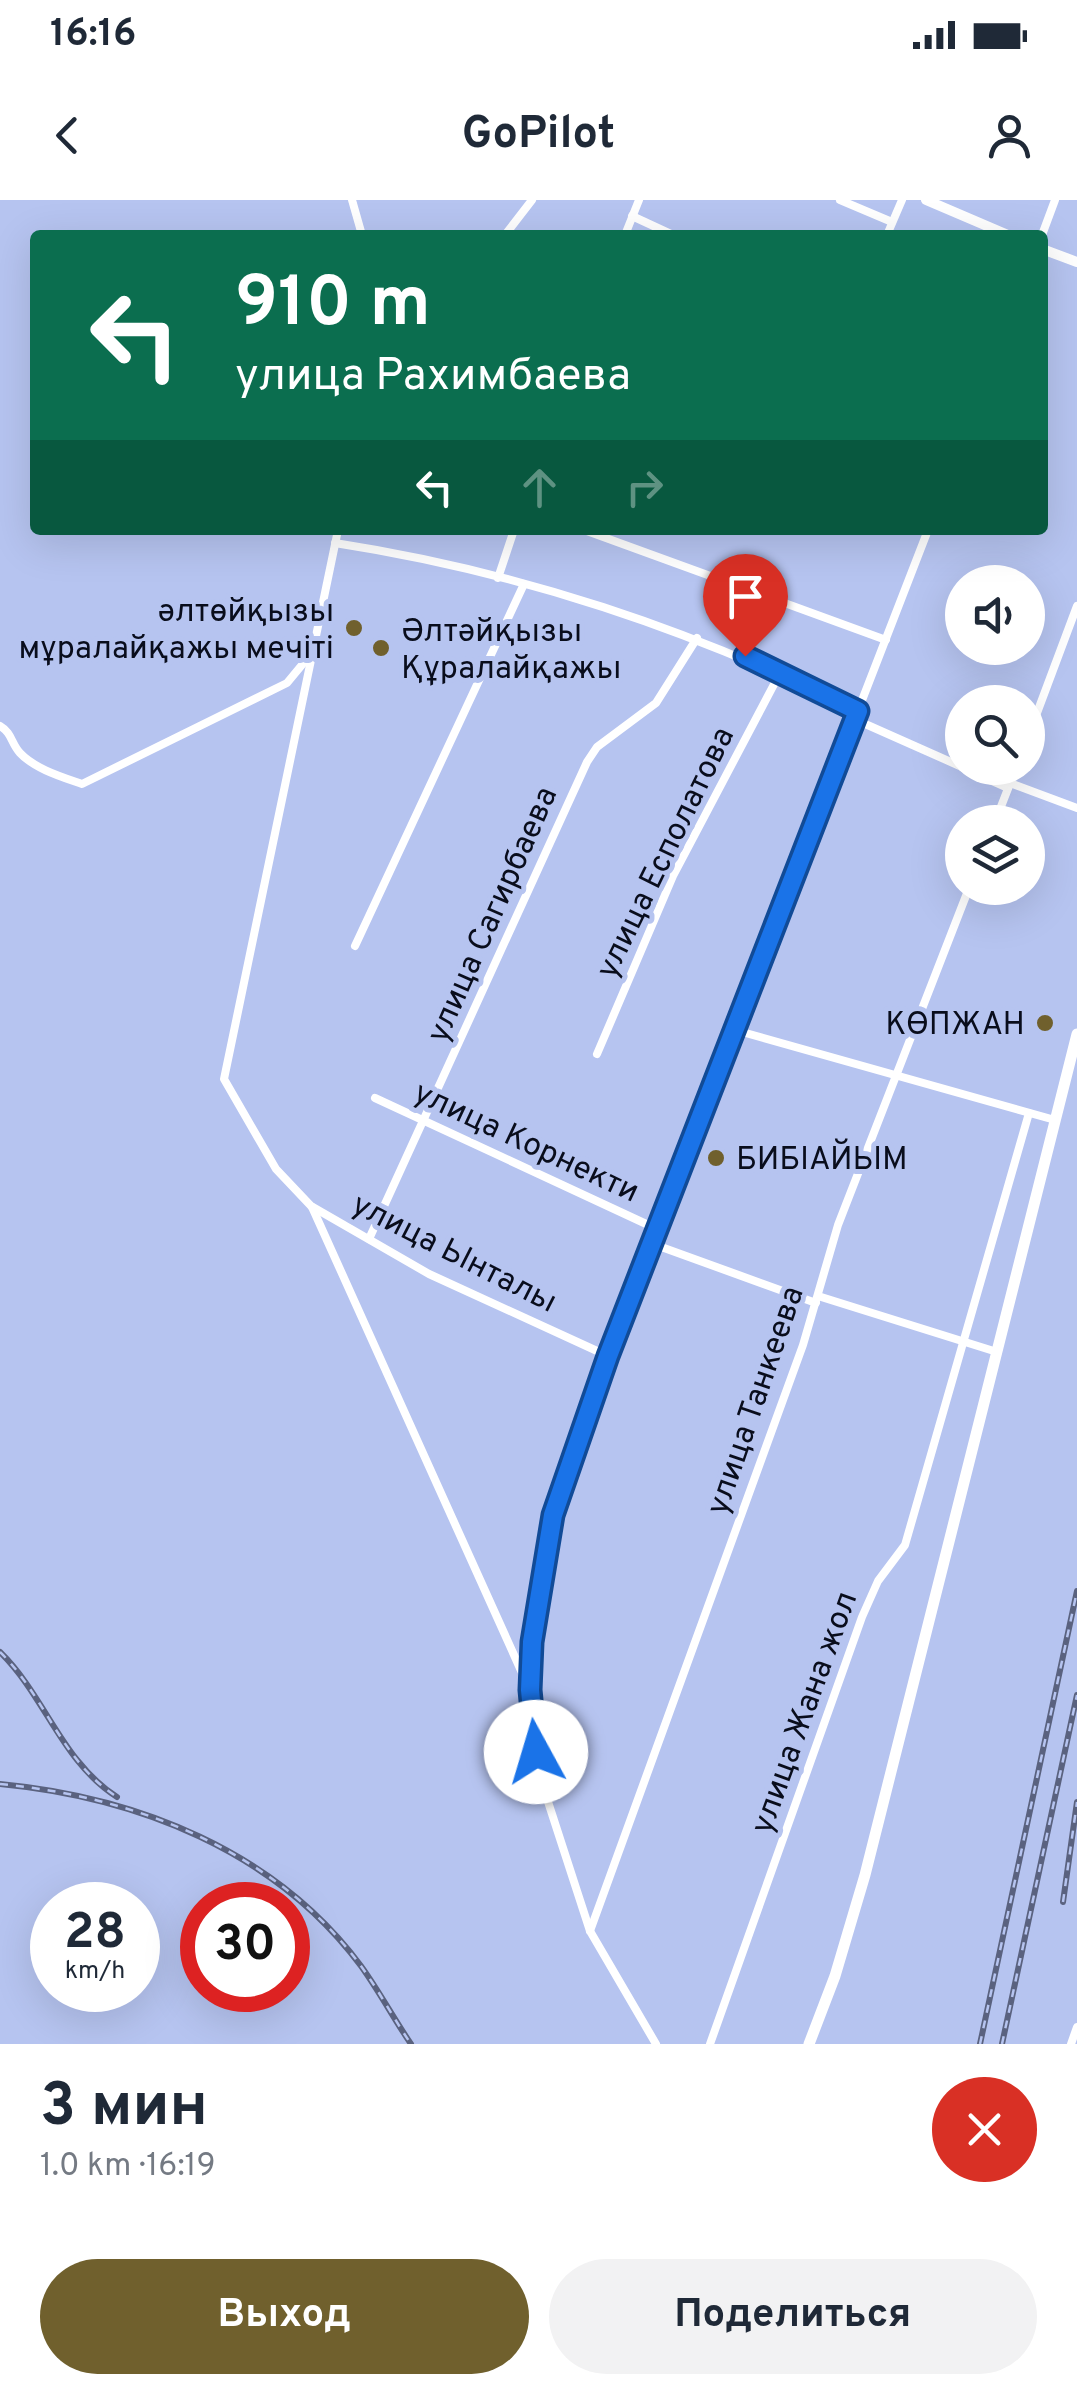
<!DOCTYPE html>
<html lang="ru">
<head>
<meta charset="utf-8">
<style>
  :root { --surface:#fff; --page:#f2f2f3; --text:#1f2937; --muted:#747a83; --accent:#70602d }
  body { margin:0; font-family:Overpass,sans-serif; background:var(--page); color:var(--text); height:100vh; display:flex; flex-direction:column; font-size:38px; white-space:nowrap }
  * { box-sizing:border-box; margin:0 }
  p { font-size:32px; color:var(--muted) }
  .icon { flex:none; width:55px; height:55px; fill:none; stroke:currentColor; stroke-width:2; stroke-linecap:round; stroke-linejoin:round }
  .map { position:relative; height:1844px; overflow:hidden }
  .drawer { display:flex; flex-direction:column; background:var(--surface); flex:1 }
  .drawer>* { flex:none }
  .guide { position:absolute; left:30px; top:30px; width:1018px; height:305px; border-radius:10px; box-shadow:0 10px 40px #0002; background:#0b6e4f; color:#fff; overflow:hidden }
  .fabs { position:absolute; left:945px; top:365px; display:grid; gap:20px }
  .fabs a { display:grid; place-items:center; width:100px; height:100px; border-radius:50%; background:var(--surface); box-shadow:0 10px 40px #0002; font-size:50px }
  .speed { position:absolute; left:30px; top:1682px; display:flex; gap:20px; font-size:50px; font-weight:700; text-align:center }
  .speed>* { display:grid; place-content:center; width:130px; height:130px; border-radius:50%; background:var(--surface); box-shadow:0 10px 40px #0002; line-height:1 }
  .speed small { font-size:25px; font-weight:400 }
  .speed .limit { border:15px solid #d22; background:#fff; color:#111 }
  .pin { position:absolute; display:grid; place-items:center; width:85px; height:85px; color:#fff; margin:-102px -42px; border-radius:50% 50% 50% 0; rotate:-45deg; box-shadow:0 0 10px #0007 }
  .pin .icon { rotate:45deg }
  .me { position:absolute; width:110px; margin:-55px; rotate:354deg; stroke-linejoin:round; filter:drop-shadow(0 0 8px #0008) }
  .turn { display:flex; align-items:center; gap:35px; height:210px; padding:0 40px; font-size:45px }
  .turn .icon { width:130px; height:130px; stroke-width:2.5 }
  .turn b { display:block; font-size:70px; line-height:85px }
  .lanes { display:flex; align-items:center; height:95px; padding:0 40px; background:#0003; justify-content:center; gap:50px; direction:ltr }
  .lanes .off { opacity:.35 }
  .round { display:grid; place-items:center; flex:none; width:105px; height:105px; border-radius:52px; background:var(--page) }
  .summary { display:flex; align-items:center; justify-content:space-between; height:170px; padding:0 40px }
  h1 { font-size:60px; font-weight:700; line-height:75px }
  .cta { display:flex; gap:20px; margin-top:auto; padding:20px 40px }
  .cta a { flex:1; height:115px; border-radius:60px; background:var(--accent); color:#fff; font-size:40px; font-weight:700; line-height:115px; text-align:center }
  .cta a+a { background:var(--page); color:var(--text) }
  .status { display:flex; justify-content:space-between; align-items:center; height:70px; padding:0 50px; background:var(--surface); direction:ltr }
  .status svg { height:28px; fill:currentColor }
  header { display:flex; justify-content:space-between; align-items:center; height:130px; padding:0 40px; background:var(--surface); font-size:45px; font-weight:700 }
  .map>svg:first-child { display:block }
</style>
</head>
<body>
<div class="status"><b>16:16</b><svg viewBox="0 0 49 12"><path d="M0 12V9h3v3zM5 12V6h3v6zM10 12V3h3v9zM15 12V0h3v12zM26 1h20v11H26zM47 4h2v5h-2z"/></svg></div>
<header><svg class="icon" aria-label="back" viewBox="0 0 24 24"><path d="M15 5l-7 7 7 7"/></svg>GoPilot<svg class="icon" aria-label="person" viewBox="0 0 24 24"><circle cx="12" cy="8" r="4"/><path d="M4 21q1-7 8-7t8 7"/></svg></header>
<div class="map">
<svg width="1077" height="1844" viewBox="0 0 1077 1844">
  <rect width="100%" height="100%" fill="#b6c4f0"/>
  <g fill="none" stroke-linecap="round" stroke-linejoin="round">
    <g stroke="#fff" stroke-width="8">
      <polyline points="352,0 362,35"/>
      <polyline points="840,0 892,22"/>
      <polyline points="632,16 673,35"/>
      <polyline points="505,35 532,0"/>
      <polyline points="625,35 639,0"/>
      <polyline points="887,35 902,0"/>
      <polyline points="1042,35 1055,0"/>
      <polyline points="338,330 224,879 276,969 311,1006 429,1074 608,1156"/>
      <polyline points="584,330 886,440"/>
      <path d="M335,343C522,372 689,429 858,511"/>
      <polyline points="498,378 514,330"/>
      <polyline points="854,519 962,567"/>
      <path d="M0,526C12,533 11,543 20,553C35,569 62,577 82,584L287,483L311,454"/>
      <polyline points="1028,537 1077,406"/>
      <polyline points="963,568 1008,588"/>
      <polyline points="1010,583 1077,608"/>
      <polyline points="995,622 1016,568"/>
      <polyline points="355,746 524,384"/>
      <polyline points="735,830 1055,920"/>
      <polyline points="597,854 673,676 780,473"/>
      <polyline points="375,898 657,1029"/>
      <polyline points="312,1007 528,1486"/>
      <polyline points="369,1039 587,562 597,547 656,503 697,438"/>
      <polyline points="653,1044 816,1103"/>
      <polyline points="818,1096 997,1152"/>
      <polyline points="590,1731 803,1145 838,1025 969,688"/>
      <polyline points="656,1844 590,1731 539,1574 532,1520 532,1442 544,1355 565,1279 608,1156 928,330"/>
      <polyline points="710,1844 862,1417 878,1381 905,1345 1029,913"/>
      <polyline points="1071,1844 1077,1827"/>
    </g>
    <g stroke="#fff" stroke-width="10">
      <polyline points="926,0 1008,35"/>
      <polyline points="1042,49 1077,62"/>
    </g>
    <polyline stroke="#fff" stroke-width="11" points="809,1844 835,1776 865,1675 1077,834"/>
    <g stroke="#5a627f" stroke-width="6">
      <g id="rail">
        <path d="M0,1452C46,1497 61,1561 117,1597"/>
        <path d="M0,1584C137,1597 276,1651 361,1766C379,1791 394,1819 411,1844"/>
        <polyline points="1063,1702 1077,1602"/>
        <polyline points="980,1844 1077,1391"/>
        <polyline points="1002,1844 1077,1495"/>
      </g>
    </g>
    <use href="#rail" stroke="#b6c4f0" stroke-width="2.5" stroke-dasharray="8" stroke-linecap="butt"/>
  </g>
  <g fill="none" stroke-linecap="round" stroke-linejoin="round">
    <g stroke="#114b97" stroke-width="25">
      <polyline id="route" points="536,1552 530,1490 532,1442 553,1315 608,1156 858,511 745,456"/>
    </g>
    <use href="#route" stroke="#1a73e8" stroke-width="18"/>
  </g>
  <g fill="#70602d" stroke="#b6c4f0" stroke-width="4">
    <circle cx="354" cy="428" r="10"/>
    <circle cx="381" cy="448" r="10"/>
    <circle cx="1045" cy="823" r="10"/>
    <circle cx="716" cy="958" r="10"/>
  </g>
  <g text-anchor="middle" stroke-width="10" stroke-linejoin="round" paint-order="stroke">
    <g font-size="32" fill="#090d1c" stroke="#b6c4f0" text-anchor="end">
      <text x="334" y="421">әлтөйқызы<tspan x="334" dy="37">мұралайқажы мечіті</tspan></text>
      <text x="401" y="441" text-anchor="start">Әлтәйқызы<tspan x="401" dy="37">Құралайқажы</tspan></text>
      <text x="1025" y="834">КӨПЖАН</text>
      <text x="736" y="969" text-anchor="start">БИБІАЙЫМ</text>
    </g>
    <g font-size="32" fill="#090d1c" stroke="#b6c4f0">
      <text transform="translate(664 652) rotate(-64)" y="11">улица Есполатова</text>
      <text transform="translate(491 714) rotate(-66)" y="11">улица Сагирбаева</text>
      <text transform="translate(527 941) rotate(25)" y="11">улица Корнекти</text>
      <text transform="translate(455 1052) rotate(27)" y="11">улица Ынталы</text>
      <text transform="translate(754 1200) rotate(-71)" y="11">улица Танкеева</text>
      <text transform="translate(803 1512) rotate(-70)" y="11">улица Жана жол</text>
    </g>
  </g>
</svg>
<div class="fabs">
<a><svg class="icon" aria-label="sound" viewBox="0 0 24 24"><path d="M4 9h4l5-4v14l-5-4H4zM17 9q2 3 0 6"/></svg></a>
<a><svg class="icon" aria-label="search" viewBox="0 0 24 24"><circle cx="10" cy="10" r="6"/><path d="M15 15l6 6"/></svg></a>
<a><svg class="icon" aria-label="layers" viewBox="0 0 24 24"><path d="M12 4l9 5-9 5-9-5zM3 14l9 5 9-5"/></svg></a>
</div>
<div class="speed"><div>28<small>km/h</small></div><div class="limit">30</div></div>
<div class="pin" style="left:745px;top:456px;background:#d93025"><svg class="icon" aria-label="arrive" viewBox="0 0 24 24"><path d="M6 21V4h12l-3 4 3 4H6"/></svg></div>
<svg class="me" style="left:536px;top:1552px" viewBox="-20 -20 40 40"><circle r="19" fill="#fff"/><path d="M0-13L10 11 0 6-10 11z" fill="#1a73e8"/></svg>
<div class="guide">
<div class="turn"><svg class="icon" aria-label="left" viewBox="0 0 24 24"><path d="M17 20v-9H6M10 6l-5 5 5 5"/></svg><div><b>910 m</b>улица Рахимбаева</div></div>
<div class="lanes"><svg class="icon" aria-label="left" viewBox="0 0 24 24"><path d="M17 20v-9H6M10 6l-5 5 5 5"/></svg><svg class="icon off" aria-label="ahead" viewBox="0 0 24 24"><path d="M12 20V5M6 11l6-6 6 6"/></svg><svg class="icon off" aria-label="right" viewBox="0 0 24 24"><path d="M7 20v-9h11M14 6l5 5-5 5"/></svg></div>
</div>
</div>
<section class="drawer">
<div class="summary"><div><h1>3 мин</h1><p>1.0 km · 16:19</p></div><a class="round" style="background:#d93025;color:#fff"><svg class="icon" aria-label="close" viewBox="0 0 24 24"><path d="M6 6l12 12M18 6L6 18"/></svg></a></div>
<div class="cta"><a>Выход</a><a>Поделиться</a></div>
</section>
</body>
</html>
